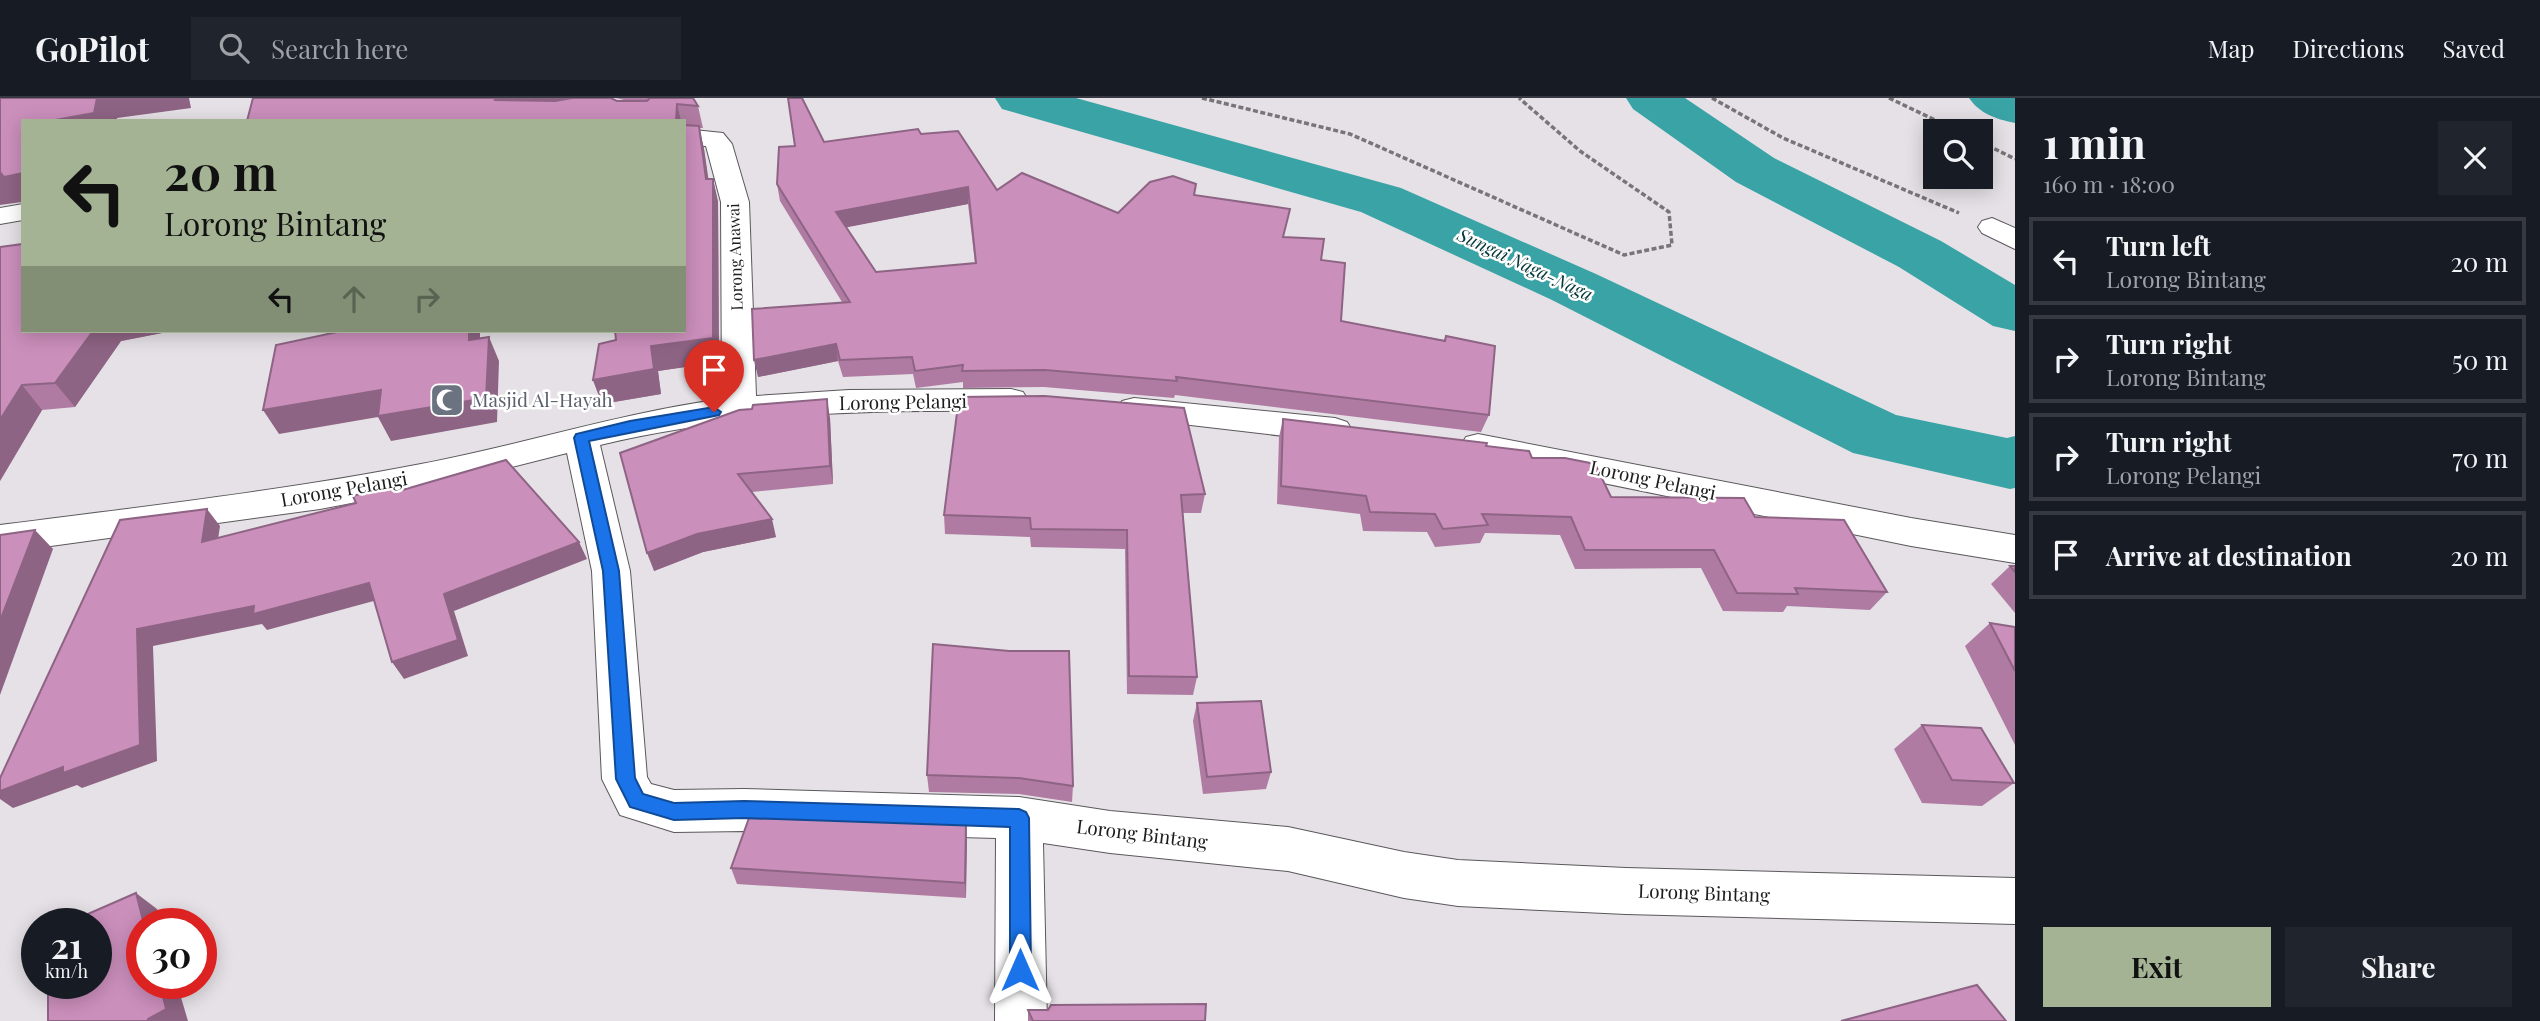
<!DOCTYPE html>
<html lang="en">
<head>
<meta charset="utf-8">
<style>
  :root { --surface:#171b24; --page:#20242c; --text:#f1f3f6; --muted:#9ea1a6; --line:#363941; --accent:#a3b393 }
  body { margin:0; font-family:"Playfair Display",serif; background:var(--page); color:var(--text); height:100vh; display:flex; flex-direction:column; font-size:26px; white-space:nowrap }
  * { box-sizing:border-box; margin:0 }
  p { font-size:23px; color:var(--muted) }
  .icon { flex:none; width:38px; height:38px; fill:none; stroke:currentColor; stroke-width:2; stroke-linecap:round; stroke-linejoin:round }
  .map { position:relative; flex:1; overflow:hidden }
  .details { display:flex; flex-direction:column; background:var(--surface); width:525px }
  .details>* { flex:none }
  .hud { position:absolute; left:21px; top:21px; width:665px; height:214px; border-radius:0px; box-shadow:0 4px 18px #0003; background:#a3b393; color:#111; overflow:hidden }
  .buttons { position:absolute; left:1923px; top:21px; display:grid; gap:14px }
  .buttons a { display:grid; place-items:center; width:70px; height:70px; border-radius:0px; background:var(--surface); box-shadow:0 4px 18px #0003; font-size:35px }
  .speed { position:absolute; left:21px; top:810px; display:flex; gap:14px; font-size:35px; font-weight:700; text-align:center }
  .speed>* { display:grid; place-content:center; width:91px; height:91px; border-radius:50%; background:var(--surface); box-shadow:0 4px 18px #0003; line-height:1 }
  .speed small { font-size:18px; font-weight:400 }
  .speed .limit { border:10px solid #d22; background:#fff; color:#111 }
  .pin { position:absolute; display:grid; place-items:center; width:60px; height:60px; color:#fff; margin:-72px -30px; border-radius:50% 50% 50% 0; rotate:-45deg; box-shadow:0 0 7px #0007 }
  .pin .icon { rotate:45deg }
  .me { position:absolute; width:77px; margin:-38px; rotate:0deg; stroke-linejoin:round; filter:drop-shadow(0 0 5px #0008) }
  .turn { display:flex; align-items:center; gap:24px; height:147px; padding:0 28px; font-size:32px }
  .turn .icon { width:91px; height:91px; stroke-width:2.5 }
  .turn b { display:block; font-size:49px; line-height:60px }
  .lanes { display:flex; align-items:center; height:66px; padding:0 28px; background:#0003; justify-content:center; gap:35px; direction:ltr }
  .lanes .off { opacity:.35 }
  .round { display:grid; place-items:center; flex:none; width:74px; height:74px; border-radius:0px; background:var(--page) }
  .overview { display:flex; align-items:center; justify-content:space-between; height:119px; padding:0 28px }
  h1 { font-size:42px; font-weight:700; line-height:52px }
  .button { display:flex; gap:14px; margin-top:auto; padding:14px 28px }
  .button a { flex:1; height:80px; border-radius:0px; background:var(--accent); color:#111; font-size:28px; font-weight:700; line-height:80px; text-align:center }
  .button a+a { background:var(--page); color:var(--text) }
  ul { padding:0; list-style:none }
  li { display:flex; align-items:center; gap:21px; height:88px; margin:0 14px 10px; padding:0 14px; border:4px solid var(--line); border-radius:0px }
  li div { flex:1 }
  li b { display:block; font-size:26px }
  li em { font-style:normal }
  header { display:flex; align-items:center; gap:42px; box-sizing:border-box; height:98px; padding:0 35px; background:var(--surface); border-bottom:2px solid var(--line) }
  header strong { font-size:33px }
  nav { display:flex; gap:38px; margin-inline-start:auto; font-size:24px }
  .search { width:490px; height:63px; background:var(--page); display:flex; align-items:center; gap:18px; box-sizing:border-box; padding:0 24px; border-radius:0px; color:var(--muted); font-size:26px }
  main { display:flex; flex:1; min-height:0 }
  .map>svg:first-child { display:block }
</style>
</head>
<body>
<header>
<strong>GoPilot</strong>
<div class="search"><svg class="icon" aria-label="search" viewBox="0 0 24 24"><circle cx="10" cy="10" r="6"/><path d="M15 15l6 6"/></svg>Search here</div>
<nav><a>Map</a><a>Directions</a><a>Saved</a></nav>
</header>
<main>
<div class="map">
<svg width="2015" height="923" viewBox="0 0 2015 923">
  <rect width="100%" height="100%" fill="#e5e1e6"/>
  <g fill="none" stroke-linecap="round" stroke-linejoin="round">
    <g fill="#39a3a5" fill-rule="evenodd">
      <polygon points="995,0 1076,0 1401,90 1596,176 1896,317 2007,340 2015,338 2015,390 2010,391 1853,355 1552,202 1361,114 1002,11"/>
      <polygon points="1626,0 1685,0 1774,60 1941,143 2015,187 2015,233 1993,228 1899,169 1736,84 1633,11"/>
      <path d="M1969,0H2015V25C1996,21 1980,16 1969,0Z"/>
    </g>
    <g stroke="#5b585c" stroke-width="2">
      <g id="minor">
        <path d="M684,31L723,35L732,46L749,104L756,298L849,292L1011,291L1023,294L1028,302L1023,310L1011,313C872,312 735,314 600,347L630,473L647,679L651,686L674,692L744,691L1019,699L1110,713L1288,729L1404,754L1458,762L1626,770L2015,780V826L1626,816L1458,808L1404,800L1288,773L1110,755L1043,745L1047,923H995L996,740L744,733L674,734L620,717L602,681L592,473L567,355L425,391L320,411L0,455V427C141,409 282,393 421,366C522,347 620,315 722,301L721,104L706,48L684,47Z"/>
        <polygon points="23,106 23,122 0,126 0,110"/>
        <polygon points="1992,120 2015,130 2015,151 1982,135 1978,129 1982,123"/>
        <polygon points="1134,300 1335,320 1347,324 1352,332 1347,340 1335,344 1122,319 1117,311 1122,303"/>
        <polygon points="1478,336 1911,420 2015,437 2015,465 1911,448 1466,357 1460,348 1466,339"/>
      </g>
    </g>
    <g stroke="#787578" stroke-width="3.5" stroke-dasharray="5 2.5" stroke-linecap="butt">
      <polyline points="1202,0 1350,36 1624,157 1672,147 1669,114 1580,53 1519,0"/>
      <polyline points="1712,0 1783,40 1959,115"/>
      <polyline points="1889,0 1958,33"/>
      <polyline points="1981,44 2015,61"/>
    </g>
    <use href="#minor" fill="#fff" fill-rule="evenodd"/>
  </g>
  <g fill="#af7ba2" fill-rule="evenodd">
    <polygon points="616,0 693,0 698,8 703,30 699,30 704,51 708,81 713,81 718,104 719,264 658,273 661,296 602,306 593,282 616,242 684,233 684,23 247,23 628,3"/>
    <path d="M921,36L997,92L1118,115L1194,97L1284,139L1321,162L1341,223L1444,242L1446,238L1489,317L1481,334L1175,297L1174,300L1044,289L963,290V284L916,290L913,276L843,279L838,263L758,279L842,204L780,103L777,86L795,48L824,44ZM968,106L975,165L876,174L846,129Z"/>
    <polygon points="23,233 162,233 162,235 121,243 75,309 42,312 0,383"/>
    <polygon points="1045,298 1205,396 1201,415 1183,415 1197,579 1193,597 1127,596 1125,451 1031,449 1030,439 945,436 944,417"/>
    <polygon points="752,311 830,320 833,386 752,394 776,439 703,454 654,473"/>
    <polygon points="1283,321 1486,348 1532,360 1611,399 1755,419 1887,494 1870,512 1787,508 1783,514 1723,513 1701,470 1575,471 1560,437 1485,435 1480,445 1435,449 1427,434 1363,433 1360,416 1277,406 1279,339"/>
    <polygon points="2010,468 2015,468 2015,515 1991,486"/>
    <polygon points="1990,525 2015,529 2015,647 1965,548"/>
    <polygon points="1009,553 1073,688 1072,704 1019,696 929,694 927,677"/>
    <polygon points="1197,605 1271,674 1266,691 1203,696 1193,623"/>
    <polygon points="1922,627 2014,685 1982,708 1922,705 1894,651"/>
    <polygon points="966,726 966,800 737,786 731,770"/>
    <polygon points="1028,912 1205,923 1028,923"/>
  </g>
  <g fill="#8e6484">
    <polygon points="97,0 189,0 191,10 117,20 117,23 50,23"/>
    <polygon points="496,0 590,0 518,12 495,2"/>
    <polygon points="677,6 681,23 676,23"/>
    <polygon points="699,28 704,51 712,105 706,81"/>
    <polygon points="0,74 23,75 23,105 22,104 0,107"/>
    <polygon points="713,81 718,104 719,264 658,273 661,296 602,306 593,282 651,248"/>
    <polygon points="968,89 968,106 838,131 836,114"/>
    <polygon points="93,233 162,233 162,235 121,243 75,309 55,285"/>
    <polygon points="469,233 480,233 480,266 469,242"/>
    <polygon points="489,239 499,263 497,324 391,343 378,319 279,336 263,312"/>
    <polygon points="836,246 838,263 758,279 754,262"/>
    <polygon points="22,287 42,312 0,383 0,322"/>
    <polygon points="827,301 830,320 833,386 830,368"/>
    <polygon points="207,411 220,428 215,461 202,444"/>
    <polygon points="772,421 776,439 703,454 654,473 647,455 697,436"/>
    <polygon points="35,432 53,451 0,597 0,523"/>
    <polygon points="579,444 587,461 454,513 468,558 404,581 392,564 444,496"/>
    <polygon points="369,485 381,501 267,532 262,526 153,548 157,663 82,690 77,687 13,710 0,701 0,693 137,531"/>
    <polygon points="966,726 967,742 966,800 965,785"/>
    <polygon points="136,795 157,811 161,826 144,826"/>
    <polygon points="160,886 177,886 188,923 148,923"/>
  </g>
  <g fill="#cb8fbc" stroke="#8e6484" stroke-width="2" fill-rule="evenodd">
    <polygon points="0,0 97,0 94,15 50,23 23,23 23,75 4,79 0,74"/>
    <polygon points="253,0 496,0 495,2 555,3 572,0 611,0 617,3 647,3 650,0 693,0 698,8 677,6 676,23 247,23"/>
    <path d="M788,0H802L824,44L918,31L921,36L958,33L997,92L1022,75L1118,115L1150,84L1173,78L1196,86L1194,97L1290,111L1283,139L1324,141L1321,162L1345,165L1341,223L1445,243L1446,238L1495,248L1489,317L1176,279L1177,283L1045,272L962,273L963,267L915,273L912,259L840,262L836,246L754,262L752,211L850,204L777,86L779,49L795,48ZM968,89L976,165L876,174L836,114Z"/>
    <polygon points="684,27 699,28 706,81 713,81 713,240 651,248 654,271 593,282 599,246 616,242 615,233 684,233"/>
    <polygon points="23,146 23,233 93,233 55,285 22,287 0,322 0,149"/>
    <polygon points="342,233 469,233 469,242 489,239 486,300 378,318 381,292 263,312 276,247"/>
    <polygon points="1045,298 1184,310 1205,396 1181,397 1197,579 1129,578 1127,432 1031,431 1030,420 944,417 959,299"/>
    <polygon points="827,301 830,368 738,376 772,421 697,436 647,455 620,355 739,312 752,311 753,307"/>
    <polygon points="1283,321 1487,345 1486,348 1529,353 1532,360 1565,360 1595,366 1611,399 1744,400 1755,419 1844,422 1887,494 1795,490 1798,496 1737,495 1714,452 1585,452 1571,419 1482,416 1488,427 1443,431 1435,416 1370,414 1366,398 1281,388"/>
    <polygon points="506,362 579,444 444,496 458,542 392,564 369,485 253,516 254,508 137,531 140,647 63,675 63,669 0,693 0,680 120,422 207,411 202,444 356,405 353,398 396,384 399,393"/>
    <polygon points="35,432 0,523 0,437"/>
    <polygon points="2010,468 2015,468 2015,474"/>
    <polygon points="1990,525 2015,529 2015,573"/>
    <polygon points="933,546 1009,553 1069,553 1073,688 1019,680 927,677"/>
    <polygon points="1261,603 1271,674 1207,679 1197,605"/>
    <polygon points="1922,627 1981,630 2014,685 1952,682"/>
    <polygon points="749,720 966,726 965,785 731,770"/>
    <polygon points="136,795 144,826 142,826 142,886 160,886 166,911 148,921 148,923 48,923 48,886 96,886 96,826 65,826"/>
    <polygon points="1977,887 2006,923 1841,923"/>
    <polygon points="1206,906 1205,923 1033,923 1028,912 1048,912 1051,907"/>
  </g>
  <polygon fill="#1a73e8" stroke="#114b97" stroke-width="2" points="714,309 721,314 719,317 589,343 619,473 635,680 643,696 674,705 744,703 1019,711 1026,714 1029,720 1031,872 1028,880 1020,883 1013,880 1010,872 1010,729 744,720 674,722 630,709 616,681 603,473 574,340 576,336 630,323"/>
  <defs>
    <g id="mosque-square" transform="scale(1.75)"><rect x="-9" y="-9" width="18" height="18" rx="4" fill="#6b7280" stroke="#fff"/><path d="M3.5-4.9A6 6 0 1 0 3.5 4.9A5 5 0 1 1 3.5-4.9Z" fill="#fff"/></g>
  </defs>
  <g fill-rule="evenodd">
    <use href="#mosque-square" x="447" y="302"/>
  </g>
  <g text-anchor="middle" stroke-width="5" stroke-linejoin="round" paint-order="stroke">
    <g font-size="16" fill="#1e1c1e" stroke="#fff">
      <text transform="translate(735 159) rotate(-92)" y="6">Lorong Anawai</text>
    </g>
    <g font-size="18" font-style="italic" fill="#043738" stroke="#fff">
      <text transform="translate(1525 167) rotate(25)" y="6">Sungai Naga-Naga</text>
    </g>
    <g font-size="19" fill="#5b616d" stroke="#fff" text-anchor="start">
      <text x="472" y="309">Masjid Al-Hayah</text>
    </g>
    <g font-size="19" fill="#1e1c1e" stroke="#fff">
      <text transform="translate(903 304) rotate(-1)" y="7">Lorong Pelangi</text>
      <text transform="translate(1653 382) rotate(12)" y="7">Lorong Pelangi</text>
      <text transform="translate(344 391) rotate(-10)" y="7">Lorong Pelangi</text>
      <text transform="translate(1142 736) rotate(7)" y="7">Lorong Bintang</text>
      <text transform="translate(1704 795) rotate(2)" y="7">Lorong Bintang</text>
    </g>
  </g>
</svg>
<div class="buttons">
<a><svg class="icon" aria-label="search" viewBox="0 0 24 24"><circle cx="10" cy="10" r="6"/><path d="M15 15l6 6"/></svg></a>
</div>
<div class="speed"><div>21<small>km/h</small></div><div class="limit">30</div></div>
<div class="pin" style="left:714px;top:314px;background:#d93025"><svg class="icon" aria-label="arrive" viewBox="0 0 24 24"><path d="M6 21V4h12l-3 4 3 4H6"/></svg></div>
<svg class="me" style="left:1020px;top:872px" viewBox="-20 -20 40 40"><path d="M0-17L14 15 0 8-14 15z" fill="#1a73e8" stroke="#fff" stroke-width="4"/></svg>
<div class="hud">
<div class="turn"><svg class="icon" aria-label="left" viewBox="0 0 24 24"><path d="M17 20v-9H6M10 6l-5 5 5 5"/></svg><div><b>20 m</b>Lorong Bintang</div></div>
<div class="lanes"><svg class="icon" aria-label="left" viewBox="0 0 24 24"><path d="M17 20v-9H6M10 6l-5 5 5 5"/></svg><svg class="icon off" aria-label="ahead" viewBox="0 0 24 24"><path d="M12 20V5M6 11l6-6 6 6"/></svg><svg class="icon off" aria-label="right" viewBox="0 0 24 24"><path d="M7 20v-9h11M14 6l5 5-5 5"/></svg></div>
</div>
</div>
<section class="details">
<div class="overview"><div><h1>1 min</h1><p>160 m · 18:00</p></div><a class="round"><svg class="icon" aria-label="close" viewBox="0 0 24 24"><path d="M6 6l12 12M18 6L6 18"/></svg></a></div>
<ul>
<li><svg class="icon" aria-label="left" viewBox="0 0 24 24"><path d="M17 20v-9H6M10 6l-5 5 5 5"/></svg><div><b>Turn left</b><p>Lorong Bintang</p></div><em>20 m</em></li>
<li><svg class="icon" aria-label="right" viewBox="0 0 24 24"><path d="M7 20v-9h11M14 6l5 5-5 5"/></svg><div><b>Turn right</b><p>Lorong Bintang</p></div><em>50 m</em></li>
<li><svg class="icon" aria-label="right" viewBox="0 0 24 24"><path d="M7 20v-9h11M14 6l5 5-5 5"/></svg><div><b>Turn right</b><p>Lorong Pelangi</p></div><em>70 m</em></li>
<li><svg class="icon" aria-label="arrive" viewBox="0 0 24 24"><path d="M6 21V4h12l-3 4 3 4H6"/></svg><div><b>Arrive at destination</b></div><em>20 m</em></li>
</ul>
<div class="button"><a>Exit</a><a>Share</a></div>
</section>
</main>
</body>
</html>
